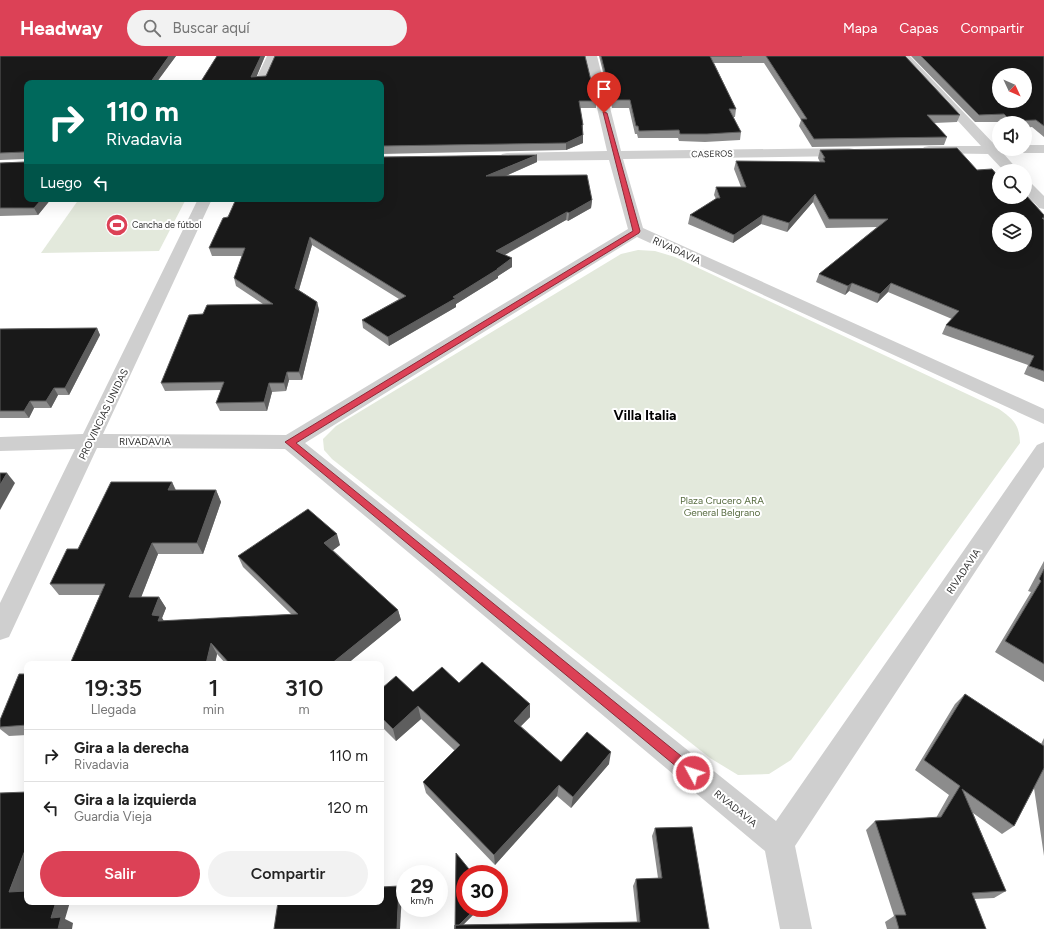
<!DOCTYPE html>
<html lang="es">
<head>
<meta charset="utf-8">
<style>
  :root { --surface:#fff; --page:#f2f2f2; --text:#222; --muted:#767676; --line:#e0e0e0; --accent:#dc4156 }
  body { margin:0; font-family:Figtree,sans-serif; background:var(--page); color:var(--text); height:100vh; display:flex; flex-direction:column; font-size:15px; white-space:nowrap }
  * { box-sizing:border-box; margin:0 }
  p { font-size:13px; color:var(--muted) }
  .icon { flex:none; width:22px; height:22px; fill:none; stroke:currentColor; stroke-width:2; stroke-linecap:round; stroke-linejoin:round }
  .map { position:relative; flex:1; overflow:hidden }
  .drawer { position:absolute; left:24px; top:605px; width:360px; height:244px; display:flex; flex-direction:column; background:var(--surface); border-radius:8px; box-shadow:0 4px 16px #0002 }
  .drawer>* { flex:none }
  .top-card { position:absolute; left:24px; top:24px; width:360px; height:122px; border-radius:8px; box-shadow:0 4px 16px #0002; background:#00695c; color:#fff; overflow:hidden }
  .needle { width:26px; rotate:134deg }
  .fabs { position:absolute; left:992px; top:12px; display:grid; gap:8px }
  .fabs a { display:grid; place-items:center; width:40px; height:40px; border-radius:50%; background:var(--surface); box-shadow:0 4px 16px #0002; font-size:20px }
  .speed { position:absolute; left:396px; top:809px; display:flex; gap:8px; font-size:20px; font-weight:700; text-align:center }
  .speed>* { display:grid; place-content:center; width:52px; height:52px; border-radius:50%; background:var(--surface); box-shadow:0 4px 16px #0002; line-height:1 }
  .speed small { font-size:10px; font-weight:400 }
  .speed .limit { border:6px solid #d22; background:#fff; color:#111 }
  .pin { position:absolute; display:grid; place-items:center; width:34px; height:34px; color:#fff; margin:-41px -17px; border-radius:50% 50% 50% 0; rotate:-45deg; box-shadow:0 0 4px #0007 }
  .pin .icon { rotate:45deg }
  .me { position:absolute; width:44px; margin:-22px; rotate:310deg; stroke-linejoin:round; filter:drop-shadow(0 0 3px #0008) }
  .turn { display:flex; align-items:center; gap:14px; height:84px; padding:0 16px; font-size:18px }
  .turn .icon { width:52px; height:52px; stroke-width:2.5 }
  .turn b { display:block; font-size:28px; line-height:34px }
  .then { display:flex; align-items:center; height:38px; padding:0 16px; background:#0003; gap:8px; font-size:15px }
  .eta { display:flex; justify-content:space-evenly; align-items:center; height:68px; text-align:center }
  .eta b { font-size:24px; font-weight:600; line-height:28px }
  .primary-button { display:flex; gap:8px; margin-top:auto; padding:8px 16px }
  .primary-button a { flex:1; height:46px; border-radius:24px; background:var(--accent); color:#fff; font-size:16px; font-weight:600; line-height:46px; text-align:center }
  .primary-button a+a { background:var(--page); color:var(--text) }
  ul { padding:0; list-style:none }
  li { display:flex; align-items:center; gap:12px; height:52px; padding:0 16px; border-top:1px solid var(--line) }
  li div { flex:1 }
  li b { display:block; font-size:15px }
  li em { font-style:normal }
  header { display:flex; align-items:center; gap:24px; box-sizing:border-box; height:56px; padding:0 20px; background:var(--accent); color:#fff }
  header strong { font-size:19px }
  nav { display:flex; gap:22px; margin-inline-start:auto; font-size:14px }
  .search { width:280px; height:36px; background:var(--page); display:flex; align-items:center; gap:10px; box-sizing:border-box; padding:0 14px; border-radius:22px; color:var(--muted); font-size:15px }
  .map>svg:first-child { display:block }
</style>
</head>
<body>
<header>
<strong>Headway</strong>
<div class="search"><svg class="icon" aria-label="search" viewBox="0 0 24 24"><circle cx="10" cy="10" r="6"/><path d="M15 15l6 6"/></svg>Buscar aquí</div>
<nav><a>Mapa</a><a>Capas</a><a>Compartir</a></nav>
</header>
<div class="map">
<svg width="1044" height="873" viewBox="0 0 1044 873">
  <rect width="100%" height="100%" fill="#fff"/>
  <g fill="#e3e9dc">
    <polygon points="79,143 186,143 159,195 41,197"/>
    <path d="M638,194L655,195L675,201L999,353C1014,364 1019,368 1020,387L791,704L769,718L738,719L710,702L332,403L324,394L323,383L336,370L621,198Z"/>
  </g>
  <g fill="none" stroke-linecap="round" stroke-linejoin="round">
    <g fill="#cfcfcf" fill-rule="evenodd">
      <polygon points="267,0 279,0 266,27 254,27"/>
      <polygon points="585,0 597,0 621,95 849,92 854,93 856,96 854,99 849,100 623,103 643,172 1044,353 1044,368 637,181 305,387 776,765 1037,389 1044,386 1044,411 795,790 812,873 780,873 765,795 285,393 97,392 9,581 0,584 0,547 75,393 0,395 0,381 83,378 198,143 212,143 103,378 286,379 628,173 609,104 507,105 502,104 500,101 502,98 507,97 607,95"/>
      <polygon points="898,0 910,0 995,89 999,89 999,93 1025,93 1025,89 1044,89 1044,97 1003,97 1019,115 1004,115 988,98 924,97 922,94 924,91 929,90 981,90"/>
      <polygon points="1025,125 1030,126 1044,140 1044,153 1039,152 1025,137"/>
    </g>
  </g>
  <g fill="#8c8c8c">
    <polygon points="0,0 176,0 156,27 27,27 27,143 51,143 38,159 0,160 0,107 25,106 25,103 0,104"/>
    <polygon points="217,0 265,0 256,21 266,20 275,0 585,0 596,45 596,52 580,52 583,69 583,87 566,94 381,98 381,27 200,27"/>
    <polygon points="599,0 905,0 960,59 957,66 934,67 947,81 944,89 812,91 799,70 801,64 764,7 714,7 736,53 735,61 733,61 741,76 740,84 705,86 679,85 678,82 638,82 637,78 635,78 629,52 612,52"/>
    <polygon points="911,0 1044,0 1044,81 1032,71 1025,72 1025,67 1002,67 1000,66 975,66"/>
    <polygon points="820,94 999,141 1044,159 1044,326 1024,318 1028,309 942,278 946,269 952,263 888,236 877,247 849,235 845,239 816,226 819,218 877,171 826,172 813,146 787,176 761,168 733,187 688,168 690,159 716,143 714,139 716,131 741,131 734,113 736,105 820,106 818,102"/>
    <polygon points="537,106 506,120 592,144 591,152 568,165 566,164 505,199 512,211 498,220 498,222 456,248 456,251 389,290 363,272 362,264 399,243 312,189 299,234 317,246 319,254 302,324 289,324 286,335 272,336 267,355 220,355 216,347 221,334 165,335 161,327 203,258 263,248 236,230 234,222 242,200 212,200 209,192 228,161"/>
    <polygon points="97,272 100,279 69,339 58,339 51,352 34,352 29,362 0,362 0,273"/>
    <polygon points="172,426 176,434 216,434 221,446 203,498 158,498 141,541 159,541 166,552 162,562 164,565 292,559 243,511 238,500 340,489 333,494 398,554 401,564 347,608 226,608 217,598 215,608 70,608 100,539 59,539 50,528 78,493"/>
    <polygon points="1044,505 1044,626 995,596 1031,536 1028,535"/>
    <polygon points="27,618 27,679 9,680 0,673 0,664"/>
    <polygon points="459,627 530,661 521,670 561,706 609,708 571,752 557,740 495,809 426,737 423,726 455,695 421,663 396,685 381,670 381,633 413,636"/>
    <polygon points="965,638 1041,688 1044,682 1044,800 1034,732 1014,770 1002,778 973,757 1006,835 994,842 974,843 986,873 887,873 885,866 894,860 866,774 875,765 936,762 949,739 915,714 955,648"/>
    <polygon points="655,772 709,873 455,873 465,852 480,852 463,869 637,866 633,830 636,823 658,822 652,780"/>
  </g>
  <g fill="#5e5e5e">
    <polygon points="169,0 176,0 156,27 150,27"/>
    <polygon points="261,0 265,0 254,27 251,21"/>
    <polygon points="583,79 583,87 566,94 566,87"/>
    <polygon points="537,99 537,106 487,128 486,120"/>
    <polygon points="815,138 813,146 787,176 789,167"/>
    <polygon points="42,143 51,143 38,159 34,152"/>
    <polygon points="592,144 591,152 568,165 569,157"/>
    <polygon points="567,156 566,164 497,203 496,195"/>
    <polygon points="763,159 761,168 733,187 734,179"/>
    <polygon points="310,181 312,189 297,240 295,232"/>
    <polygon points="512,202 512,211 498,220 498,222 456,248 456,251 389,290 388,281 453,241"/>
    <polygon points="852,227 849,235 845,239 848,230"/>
    <polygon points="891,227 888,236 877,247 880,238"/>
    <polygon points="317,246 319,254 302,324 299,316"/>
    <polygon points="97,272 100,279 69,339 65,332"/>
    <polygon points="287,316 289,324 286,335 284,327"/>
    <polygon points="269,327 272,336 267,355 264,346"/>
    <polygon points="54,332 58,339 51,352 46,345"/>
    <polygon points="30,345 34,352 29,362 24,355"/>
    <polygon points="7,417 15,427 0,454 0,429"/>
    <polygon points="172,426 177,438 168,434"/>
    <polygon points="216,434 221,446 203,498 197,487"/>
    <polygon points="337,478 340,489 328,498 324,487"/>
    <polygon points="152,487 158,498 137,552 129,541"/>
    <polygon points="159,541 166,552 162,562 167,570 165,576 152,559"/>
    <polygon points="398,554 401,564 347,608 331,608"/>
    <polygon points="211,587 217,598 215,608 206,608"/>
    <polygon points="530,648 530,661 514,677 514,665"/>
    <polygon points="418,650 421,663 396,685 393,673"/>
    <polygon points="611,696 609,708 571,752 573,741"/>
    <polygon points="559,729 557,740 495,809 494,799"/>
    <polygon points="27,789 27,829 22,842 9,836"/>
    <polygon points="399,830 402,837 400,873 397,873"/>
    <polygon points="56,846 70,846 65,863 73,867 72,873 58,873 51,862"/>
    <polygon points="476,852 480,852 459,873 455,873"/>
  </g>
  <g fill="#191919" stroke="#5e5e5e" fill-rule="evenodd">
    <polygon points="0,0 169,0 150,27 27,27 27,143 42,143 34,152 0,152 0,107 25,106 25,97 24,96 0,97"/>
    <polygon points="217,0 261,0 251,21 266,20 275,0 585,0 596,45 579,45 583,69 582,69 583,79 566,87 381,90 381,27 200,27"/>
    <polygon points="601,0 742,0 710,0 736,53 729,53 741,76 707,78 680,78 679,74 639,75 638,70 636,70 630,44 612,44"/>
    <polygon points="766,0 905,0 960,59 927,59 947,81 814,83 801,63 807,63"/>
    <path d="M921,0H1044V70L1036,64L1011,65L1004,58L979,59ZM999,19H1025V45H999Z"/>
    <path d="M957,92L977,114L992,113L999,121V141H1025V138L1044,159V162H1042L1044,164V315L1029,310L1034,300L946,269L959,255L891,227L880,238L852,227L848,230L819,218L888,163H829L815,138L789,167L763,159L734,179L690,159L717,142H720L716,131H746L736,105L825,106L823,102H825L820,94ZM999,163H1025V189H999Z"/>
    <polygon points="537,99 486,120 587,119 592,144 569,157 567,156 496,195 512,202 497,213 498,213 453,241 456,242 388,281 362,264 406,240 310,181 295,232 317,246 299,316 287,316 284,327 269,327 264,346 216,347 224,326 161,327 189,259 203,258 207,249 273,248 234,222 245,192 209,192 223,162 228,161 236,143 381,143 381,101"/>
    <polygon points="97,272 65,332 54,332 46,345 30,345 24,355 0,355 0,273"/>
    <polygon points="0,417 7,417 0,429"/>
    <polygon points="111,426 172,426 168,434 216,434 197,487 152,487 129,541 159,541 152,559 160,560 158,565 298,558 238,500 308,453 337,478 324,487 398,554 331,608 230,608 211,587 206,608 70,608 105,528 50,528 67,493 78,493"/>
    <polygon points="1044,513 1044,608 1005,585 1041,525 1039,523"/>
    <polygon points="482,606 530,648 514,665 561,706 587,676 611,696 573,741 559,729 494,799 423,726 460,689 418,650 393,673 381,661 381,633 396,620 413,636 442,611 459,627"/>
    <polygon points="19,618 27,618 27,669 0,671 0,664"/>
    <polygon points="965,638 1044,690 1044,712 1014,770 962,733 1006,835 972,837 986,873 899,873 895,859 906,859 875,765 941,761 960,730 924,704"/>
    <polygon points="27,736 27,789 9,836 27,835 27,846 56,846 51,862 61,861 58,873 0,873 0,737"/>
    <polygon points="692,771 709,873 455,873 455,869 640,866 636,823 662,822 655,772"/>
    <polygon points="456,797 473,818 465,818 465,852 476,852 459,869 455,869 455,873"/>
    <polygon points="399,830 397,873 274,873 278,846 381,846 381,831"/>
  </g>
  <polygon fill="#dc4156" stroke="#8f2a38" points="603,56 607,57 640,175 639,177 296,387 697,713 699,717 697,721 693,723 689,721 285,386 633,175"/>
  <defs>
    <g id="stadium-disc" transform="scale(1.15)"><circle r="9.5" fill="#dc4156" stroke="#fff"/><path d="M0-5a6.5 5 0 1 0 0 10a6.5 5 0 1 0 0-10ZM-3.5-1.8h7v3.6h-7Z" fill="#fff"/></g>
  </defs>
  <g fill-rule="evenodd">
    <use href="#stadium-disc" x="117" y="169"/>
  </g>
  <g text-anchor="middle" stroke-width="4" stroke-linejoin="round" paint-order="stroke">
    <g font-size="9" fill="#323232" stroke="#fff">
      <text transform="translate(712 98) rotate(-1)" y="3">CASEROS</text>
    </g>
    <g font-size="9" fill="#323232" stroke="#fff" text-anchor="start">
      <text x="132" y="172">Cancha de fútbol</text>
    </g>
    <g font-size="10" fill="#323232" stroke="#fff">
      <text transform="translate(677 194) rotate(25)" y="4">RIVADAVIA</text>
      <text transform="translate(103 358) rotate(-64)" y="4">PROVINCIAS UNIDAS</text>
      <text x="145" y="389">RIVADAVIA</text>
      <text transform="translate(963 515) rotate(-56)" y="4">RIVADAVIA</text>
      <text transform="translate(736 752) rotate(39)" y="4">RIVADAVIA</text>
    </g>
    <g font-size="10" fill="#586c41" stroke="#fff">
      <text x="722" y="448">Plaza Crucero ARA<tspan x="722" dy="12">General Belgrano</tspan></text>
    </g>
    <g font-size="14" font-weight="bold" fill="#000" stroke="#fff">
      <text x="645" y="364">Villa Italia</text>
    </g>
  </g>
</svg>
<div class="fabs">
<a><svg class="needle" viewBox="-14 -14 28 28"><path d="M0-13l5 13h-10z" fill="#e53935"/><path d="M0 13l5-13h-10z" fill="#767676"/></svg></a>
<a><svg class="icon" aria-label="sound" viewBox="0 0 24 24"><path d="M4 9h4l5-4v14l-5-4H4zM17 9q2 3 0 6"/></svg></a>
<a><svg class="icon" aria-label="search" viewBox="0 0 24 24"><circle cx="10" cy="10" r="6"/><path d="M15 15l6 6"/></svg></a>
<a><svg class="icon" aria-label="layers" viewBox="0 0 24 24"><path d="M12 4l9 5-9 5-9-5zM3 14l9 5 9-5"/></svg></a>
</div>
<div class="speed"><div>29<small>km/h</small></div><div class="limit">30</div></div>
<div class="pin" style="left:604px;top:57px;background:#d93025"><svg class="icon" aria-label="arrive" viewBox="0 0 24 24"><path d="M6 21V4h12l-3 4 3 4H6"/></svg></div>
<svg class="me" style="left:693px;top:717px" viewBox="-20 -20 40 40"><circle r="17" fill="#dc4156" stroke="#fff" stroke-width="3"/><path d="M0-11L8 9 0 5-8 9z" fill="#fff"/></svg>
<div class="top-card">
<div class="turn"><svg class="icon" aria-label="right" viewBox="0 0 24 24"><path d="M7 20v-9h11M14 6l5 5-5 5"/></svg><div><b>110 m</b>Rivadavia</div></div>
<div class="then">Luego<svg class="icon" aria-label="left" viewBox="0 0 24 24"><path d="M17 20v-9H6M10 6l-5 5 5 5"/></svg></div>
</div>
<section class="drawer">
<div class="eta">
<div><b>19:35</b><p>Llegada</p></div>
<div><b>1</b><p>min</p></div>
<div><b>310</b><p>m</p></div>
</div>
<ul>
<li><svg class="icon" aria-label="right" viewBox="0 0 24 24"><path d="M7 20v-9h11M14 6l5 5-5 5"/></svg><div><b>Gira a la derecha</b><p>Rivadavia</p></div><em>110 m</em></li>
<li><svg class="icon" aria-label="left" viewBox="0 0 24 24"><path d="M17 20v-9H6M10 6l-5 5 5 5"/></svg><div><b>Gira a la izquierda</b><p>Guardia Vieja</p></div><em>120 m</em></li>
</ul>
<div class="primary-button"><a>Salir</a><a>Compartir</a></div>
</section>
</div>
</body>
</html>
